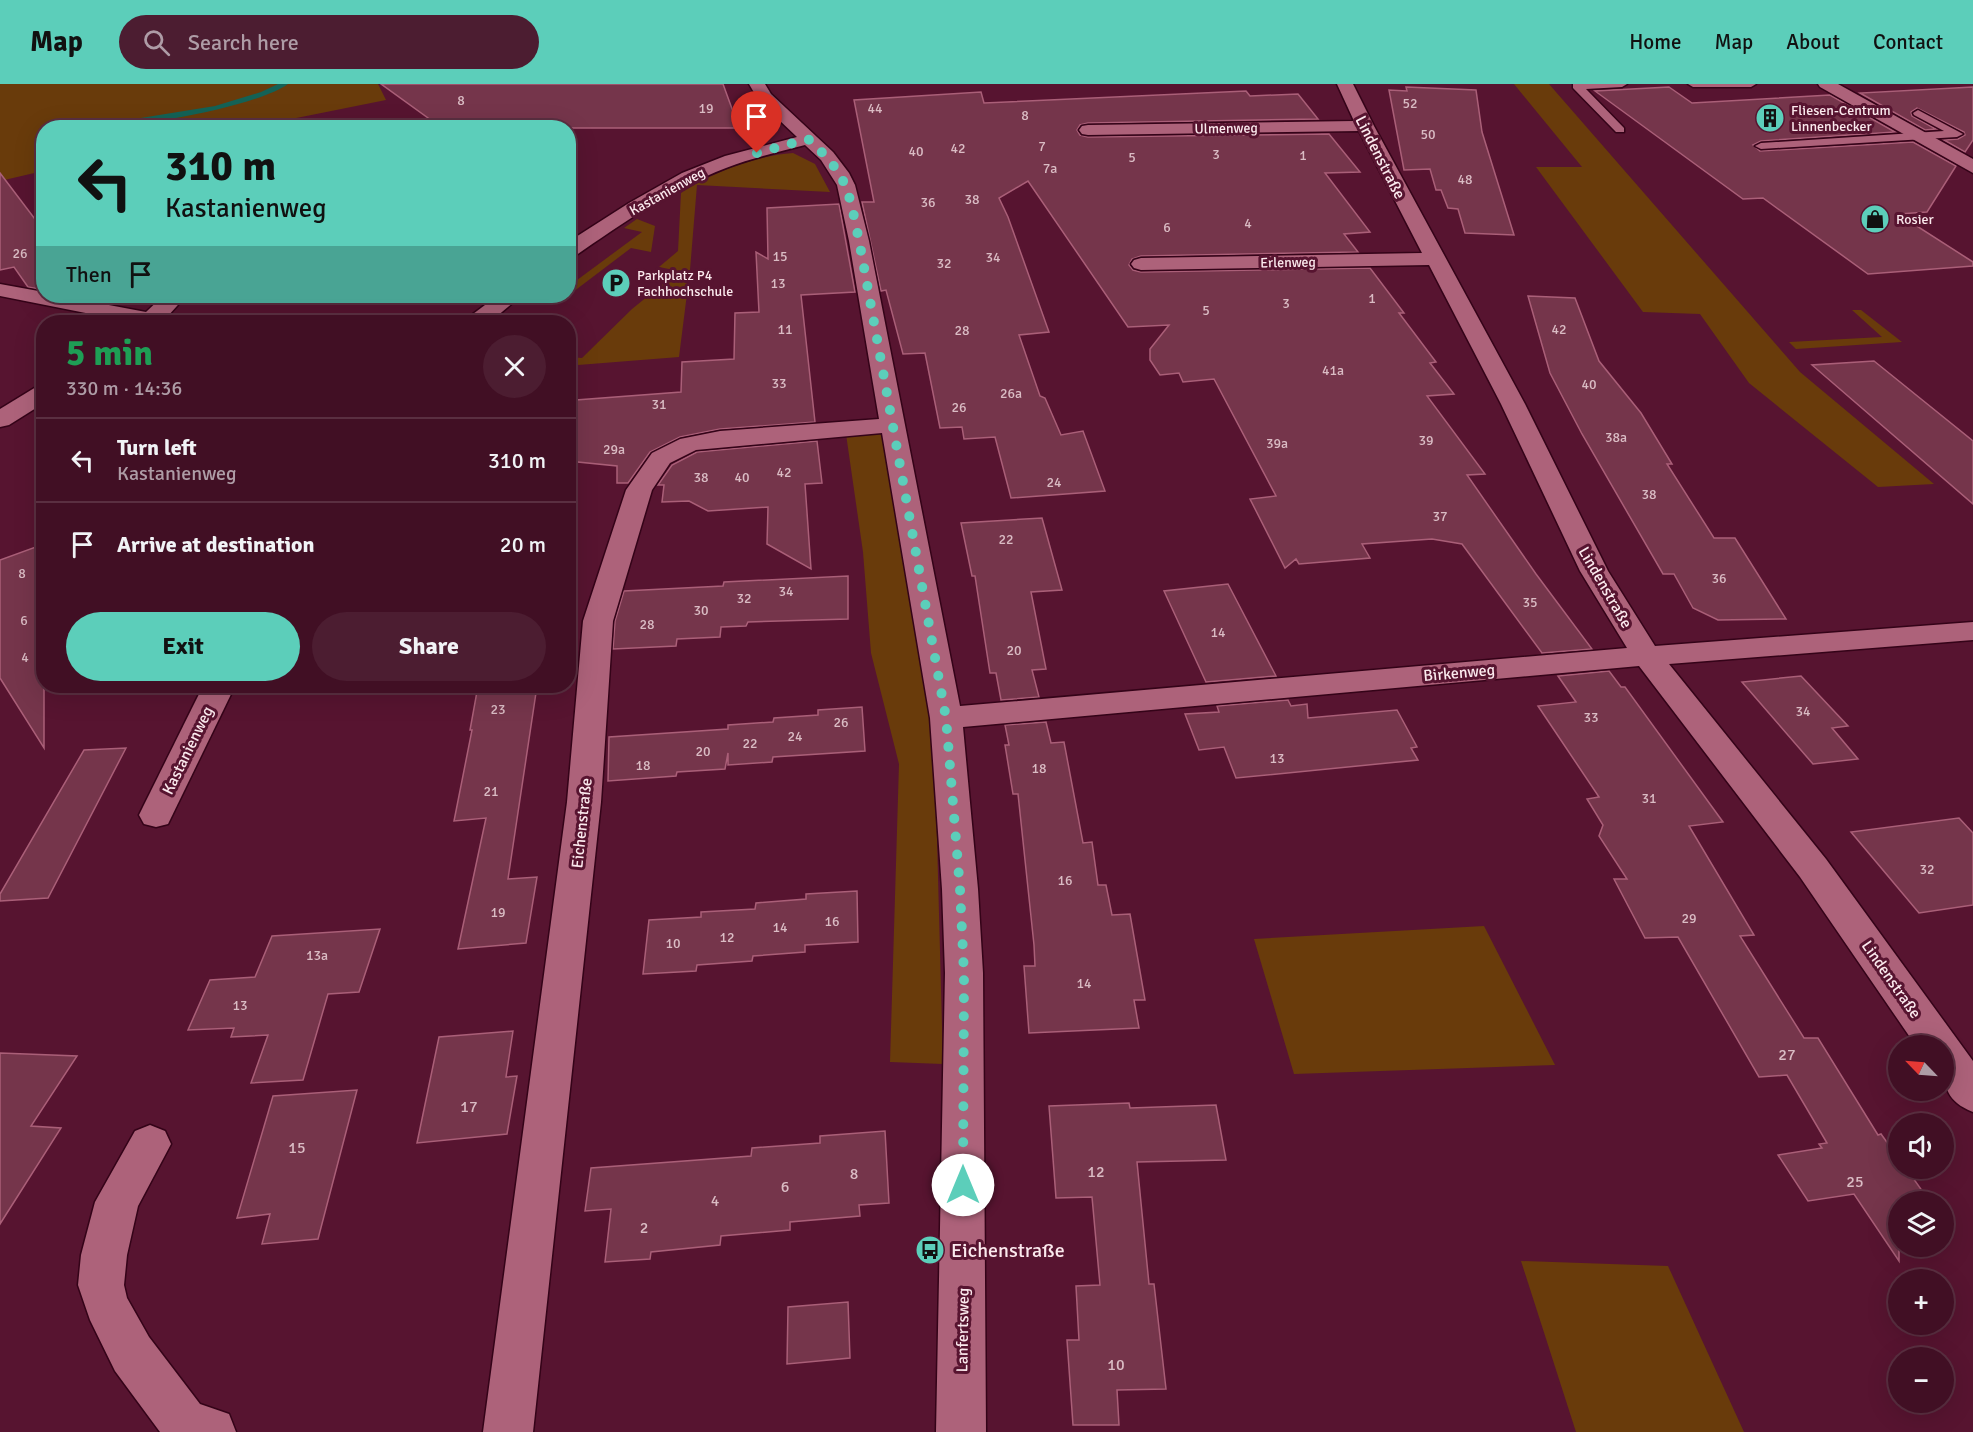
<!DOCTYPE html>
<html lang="en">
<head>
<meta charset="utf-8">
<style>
  :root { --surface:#410f24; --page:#4c1d31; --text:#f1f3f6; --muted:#ae9ca6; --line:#5a2f41; --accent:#5cceba }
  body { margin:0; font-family:Signika,sans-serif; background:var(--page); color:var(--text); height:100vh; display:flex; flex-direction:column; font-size:22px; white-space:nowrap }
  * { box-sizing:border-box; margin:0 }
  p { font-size:20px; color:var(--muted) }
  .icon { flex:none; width:33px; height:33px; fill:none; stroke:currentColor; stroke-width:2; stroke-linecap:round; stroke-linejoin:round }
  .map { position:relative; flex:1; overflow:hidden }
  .details { position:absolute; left:36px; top:231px; width:540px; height:378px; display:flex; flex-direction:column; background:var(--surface); border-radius:24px; box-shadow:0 6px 24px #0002,0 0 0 2px var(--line) }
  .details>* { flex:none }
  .hud { position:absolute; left:36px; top:36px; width:540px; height:183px; border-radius:24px; box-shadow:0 6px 24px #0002,0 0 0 2px var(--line); background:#5cceba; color:#111; overflow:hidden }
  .needle { width:39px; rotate:295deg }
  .tools { position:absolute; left:1888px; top:951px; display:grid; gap:12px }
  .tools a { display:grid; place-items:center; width:66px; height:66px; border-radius:50%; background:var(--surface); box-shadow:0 6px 24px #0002,0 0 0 2px var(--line); font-size:30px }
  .pin { position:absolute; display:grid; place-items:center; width:51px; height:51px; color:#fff; margin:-62px -26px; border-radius:50% 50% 50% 0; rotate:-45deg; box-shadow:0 0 6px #0007 }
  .pin .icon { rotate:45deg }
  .me { position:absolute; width:66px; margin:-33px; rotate:0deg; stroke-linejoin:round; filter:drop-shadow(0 0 4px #0008) }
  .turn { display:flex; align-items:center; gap:21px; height:126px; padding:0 30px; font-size:27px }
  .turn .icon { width:78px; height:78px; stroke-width:2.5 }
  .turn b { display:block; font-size:42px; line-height:51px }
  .then { display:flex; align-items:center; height:57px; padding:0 30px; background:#0003; gap:12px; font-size:22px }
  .round { display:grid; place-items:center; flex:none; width:63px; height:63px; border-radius:32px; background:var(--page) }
  .summary { display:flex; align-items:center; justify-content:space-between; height:102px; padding:0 30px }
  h1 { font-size:36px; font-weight:800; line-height:45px; color:#1e9e55 }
  .primary-button { display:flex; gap:12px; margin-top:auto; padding:12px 30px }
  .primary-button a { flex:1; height:69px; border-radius:36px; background:var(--accent); color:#111; font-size:24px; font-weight:800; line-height:69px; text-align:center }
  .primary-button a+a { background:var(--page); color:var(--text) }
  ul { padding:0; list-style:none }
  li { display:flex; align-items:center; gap:18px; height:84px; padding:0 30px; border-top:2px solid var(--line) }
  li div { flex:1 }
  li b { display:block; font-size:22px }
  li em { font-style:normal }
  header { display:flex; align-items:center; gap:36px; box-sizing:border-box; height:84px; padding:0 30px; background:var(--accent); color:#111 }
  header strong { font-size:28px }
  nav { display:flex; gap:33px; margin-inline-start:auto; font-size:21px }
  .search { width:420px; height:54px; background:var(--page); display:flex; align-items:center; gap:15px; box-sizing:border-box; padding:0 21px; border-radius:33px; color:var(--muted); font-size:22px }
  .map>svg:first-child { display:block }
</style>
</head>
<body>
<header>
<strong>Map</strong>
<div class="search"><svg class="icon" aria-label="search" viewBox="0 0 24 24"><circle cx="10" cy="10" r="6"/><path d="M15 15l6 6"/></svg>Search here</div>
<nav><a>Home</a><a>Map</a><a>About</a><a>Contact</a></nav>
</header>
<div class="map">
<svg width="1973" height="1348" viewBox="0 0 1973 1348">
  <rect width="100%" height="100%" fill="#571430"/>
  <g fill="#693b0b">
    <polygon points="0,0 378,0 386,16 252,43 44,44 43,87 0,97"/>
    <polygon points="1514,0 1549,0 1800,288 1934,400 1878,403 1749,299 1700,230 1643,228 1536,83 1582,83"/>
    <path d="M793,69L815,80L830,108L697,101L690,186L679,273L578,281L574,286H569V273L582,274L632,225L679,187L659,183L678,167L681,109C714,88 754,72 793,69Z"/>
    <polygon points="637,135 655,142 651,168 631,164 569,211 569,202 642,148 624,144"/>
    <polygon points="1852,226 1861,226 1902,258 1796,265 1789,258 1882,253"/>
    <polygon points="884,348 934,642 943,980 890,978 899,680 871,569 863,468 846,350"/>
    <polygon points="1484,842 1555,981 1294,990 1254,855"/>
    <polygon points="1521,1177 1668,1182 1744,1348 1576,1348"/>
  </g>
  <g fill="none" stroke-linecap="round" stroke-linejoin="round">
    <path fill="#146256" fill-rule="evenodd" d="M278,0H288C257,23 123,47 85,43L215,22L261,8Z"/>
  </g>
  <g fill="#75354b" stroke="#aa5f78" stroke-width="1.5">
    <polygon points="381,0 723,0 739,44 442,44"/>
    <polygon points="1406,3 1476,6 1482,48 1514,151 1465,149 1458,125 1448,124 1441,106 1436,106 1430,85 1404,86 1389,6 1407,7"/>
    <polygon points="1669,3 1692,19 1830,11 1895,48 1761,57 1753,61 1760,67 1913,58 1956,82 1927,128 1898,130 1973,178 1973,182 1868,190 1763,114 1743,115 1595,7"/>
    <polygon points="1973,3 1973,56 1965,68 1944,56 1958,55 1965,51 1964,48 1917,24 1911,28 1912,32 1936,45 1925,46 1860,9"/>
    <polygon points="1246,7 1250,12 1298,10 1318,35 1088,39 1080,41 1077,46 1080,51 1088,53 1329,50 1360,88 1325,89 1370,148 1344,150 1358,168 1141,172 1132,175 1129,181 1133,186 1141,188 1370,184 1404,229 1399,229 1436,278 1430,279 1454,310 1427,312 1485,390 1467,391 1536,490 1592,565 1542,569 1462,460 1432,455 1362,460 1370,474 1299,480 1296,475 1285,484 1250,415 1276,412 1214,295 1183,298 1179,289 1160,291 1150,276 1150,265 1169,241 1128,243 1028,97 999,114 1008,133 1049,248 1019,251 1040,312 1045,314 1061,351 1083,347 1105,407 1011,414 995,353 964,355 962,343 940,344 925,269 903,270 886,206 881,207 862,118 874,118 854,16 981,8 984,19"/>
    <polygon points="0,89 44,147 44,206 28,203 14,183 0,186"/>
    <polygon points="839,120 855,208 801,211 815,338 720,345 680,353 650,368 628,399 617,399 617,382 568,377 568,354 576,316 681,308 682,278 734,275 735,229 759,228 756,168 768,175 767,124"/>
    <polygon points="1528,212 1575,214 1599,277 1641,329 1672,380 1667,380 1714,454 1735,454 1786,535 1718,536 1693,524 1674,490 1663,490 1582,350 1550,289"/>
    <polygon points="1874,277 1973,357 1973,420 1812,281"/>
    <polygon points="817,357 822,399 805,400 811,485 767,460 768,423 708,427 689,417 662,418 664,401 658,401 672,381 697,368"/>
    <polygon points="1042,434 1062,506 1031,508 1046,585 1032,586 1039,613 1001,616 996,589 990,589 975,492 972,492 961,439"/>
    <polygon points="44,460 44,664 0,594 0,476"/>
    <polygon points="848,492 848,535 748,538 746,542 721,543 720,553 677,555 676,562 613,565 615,537 624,507 723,502 724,498"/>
    <polygon points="1228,500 1276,592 1206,598 1164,507"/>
    <polygon points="1609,587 1621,603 1625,603 1723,738 1689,742 1754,851 1740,852 1804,954 1818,954 1878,1051 1881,1050 1899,1075 1899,1084 1906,1084 1930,1118 1899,1118 1899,1177 1854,1110 1808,1117 1778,1071 1822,1064 1819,1060 1827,1059 1787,991 1759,993 1678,853 1645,854 1614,795 1627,795 1599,752 1603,741 1587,715 1599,713 1538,622 1576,618 1558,592"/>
    <polygon points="1801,592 1848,642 1832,644 1858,675 1813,680 1742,598"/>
    <polygon points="478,602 537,602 508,795 537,793 526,859 458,865 486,734 454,737 472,646 470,646"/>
    <polygon points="1288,616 1291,622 1307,620 1308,634 1397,626 1417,663 1411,664 1418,676 1236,694 1224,663 1199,666 1185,630 1219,628 1217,622"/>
    <polygon points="862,623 865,667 773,673 772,678 728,681 728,669 725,685 677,688 676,692 608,697 609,653 728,645 728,641 773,638 774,634 818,631 818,626"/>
    <polygon points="1046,638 1051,659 1064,658 1083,759 1092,758 1098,801 1106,801 1112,831 1130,830 1145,916 1134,916 1139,944 1029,949 1024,882 1035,882 1034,861 1018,710 1013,710 1005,661 1009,661 1005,641"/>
    <polygon points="126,664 48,814 0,817 0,810 84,666"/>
    <polygon points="1959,734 1973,749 1973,821 1919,829 1851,748"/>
    <polygon points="857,807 858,858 805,861 805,868 753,872 752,877 697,881 696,887 643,890 649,836 701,833 701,828 755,825 756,819 806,815 806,810"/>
    <polygon points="380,845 359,908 328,910 303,996 251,999 268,951 231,953 234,944 188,946 210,896 255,893 272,852"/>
    <polygon points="513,947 506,993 517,992 507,1050 417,1059 439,953"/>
    <polygon points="0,969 77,972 31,1042 61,1044 0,1140"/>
    <polygon points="357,1006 318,1155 262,1160 270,1130 237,1134 273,1012"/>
    <polygon points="1129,1019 1130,1024 1216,1021 1226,1076 1137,1078 1149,1200 1154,1200 1166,1305 1117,1306 1119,1341 1073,1341 1067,1256 1079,1256 1076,1202 1100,1201 1092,1113 1056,1114 1049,1022"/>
    <polygon points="885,1047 889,1119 859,1121 860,1132 790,1138 790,1146 721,1152 720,1161 651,1168 650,1175 605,1178 611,1125 585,1127 591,1084 751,1072 752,1064 820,1059 820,1052"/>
    <polygon points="848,1218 850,1274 787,1280 788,1223"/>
  </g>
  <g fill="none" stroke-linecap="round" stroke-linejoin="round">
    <g stroke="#340318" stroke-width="3">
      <g id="lane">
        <polygon points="1573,0 1627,0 1622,3 1586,5 1624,44 1624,48 1616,48 1573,4"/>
        <polygon points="1688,0 1756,0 1751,3 1693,3"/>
        <polygon points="1918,26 1963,50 1957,53 1761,65 1755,62 1761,59 1944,47 1914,31 1913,29"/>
      </g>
    </g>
    <g stroke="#340318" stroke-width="3">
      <g id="street">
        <path d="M749,0H765L771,10L833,68L849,89L855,101L869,157L960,622L1627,564L1580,487L1501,320L1429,181L1141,186L1134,184L1131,180L1134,176L1141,174L1422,169L1359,47L1088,51L1082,50L1079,46L1082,42L1088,41L1354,37L1337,0H1353L1374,42L1525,320L1608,487L1655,562L1973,538V556L1669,580L1826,775L1973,977V1028C1939,1015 1944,992 1944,962H1916L1800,793L1639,582L963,643L978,805L983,889L986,1348H936L945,889L942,805L930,634L882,349L696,366L670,379L652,406L613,537L601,718L533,1348H483L567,718L583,537L626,406L652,369L680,355L720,347L879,335L849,157L837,101L821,76L805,61C779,68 752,74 726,84C671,105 623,139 575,172L568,174V158L629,119L682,89L725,72L797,53L759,17Z"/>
        <polygon points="1818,0 1838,0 1973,75 1973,89 1820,3"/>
        <polygon points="0,200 44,208 44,212 61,212 146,228 163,212 186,212 167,233 173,238 131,238 0,212"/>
        <polygon points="497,212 521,212 490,238 466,238 469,233"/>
        <polygon points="44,301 44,319 9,341 0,343 0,325 36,303"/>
        <polygon points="203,602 235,602 168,740 156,743 144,740 139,731"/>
        <polygon points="150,1041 165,1047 171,1060 138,1122 127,1171 124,1201 127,1214 149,1253 200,1320 229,1330 236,1348 160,1348 115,1287 90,1236 78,1201 81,1171 95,1118 135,1047"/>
      </g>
    </g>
    <use href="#lane" fill="#ad627a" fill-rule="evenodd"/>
    <use href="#street" fill="#ad627a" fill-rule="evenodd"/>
  </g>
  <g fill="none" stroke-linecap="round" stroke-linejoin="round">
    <path stroke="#5cceba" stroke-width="10" stroke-dasharray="0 18" d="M757,69L808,55C849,92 848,106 859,156L946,634L960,805L964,890L963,1101"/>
  </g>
  <defs>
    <g id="building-disc" transform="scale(1.5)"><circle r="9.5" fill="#5cceba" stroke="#571430"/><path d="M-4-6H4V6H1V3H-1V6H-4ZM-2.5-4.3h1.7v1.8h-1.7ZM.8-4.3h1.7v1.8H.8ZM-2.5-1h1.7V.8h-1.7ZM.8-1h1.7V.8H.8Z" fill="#111"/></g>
    <g id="shop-disc" transform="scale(1.5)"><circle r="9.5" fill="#5cceba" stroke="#571430"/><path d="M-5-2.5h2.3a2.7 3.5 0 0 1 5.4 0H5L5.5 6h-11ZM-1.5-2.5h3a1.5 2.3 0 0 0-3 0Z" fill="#111"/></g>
    <g id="parking-disc" transform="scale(1.5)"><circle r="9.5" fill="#5cceba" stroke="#571430"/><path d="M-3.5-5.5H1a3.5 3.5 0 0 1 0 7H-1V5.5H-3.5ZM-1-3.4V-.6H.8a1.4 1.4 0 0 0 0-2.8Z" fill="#111"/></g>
    <g id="bus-disc" transform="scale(1.5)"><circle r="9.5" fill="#5cceba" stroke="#571430"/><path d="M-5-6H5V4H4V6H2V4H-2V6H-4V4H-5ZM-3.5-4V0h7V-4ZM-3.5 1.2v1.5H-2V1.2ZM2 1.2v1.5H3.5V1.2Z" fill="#111"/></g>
  </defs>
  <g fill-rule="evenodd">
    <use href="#building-disc" x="1770" y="34"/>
    <use href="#shop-disc" x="1875" y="135"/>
    <use href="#parking-disc" x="616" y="199"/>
    <use href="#bus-disc" x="930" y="1166"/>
  </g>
  <g text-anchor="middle" stroke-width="6" stroke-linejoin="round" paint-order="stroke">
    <g font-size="14" fill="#dabcc4">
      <text x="461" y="21">8</text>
      <text x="1410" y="24">52</text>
      <text x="706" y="29">19</text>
      <text x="875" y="29">44</text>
      <text x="1025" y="36">8</text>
      <text x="1428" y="55">50</text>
      <text x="1042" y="67">7</text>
      <text x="958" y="69">42</text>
      <text x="916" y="72">40</text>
      <text x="1216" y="75">3</text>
      <text x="1303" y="76">1</text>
      <text x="1132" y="78">5</text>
      <text x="1050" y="89">7a</text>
      <text x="1465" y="100">48</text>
      <text x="972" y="120">38</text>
      <text x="928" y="123">36</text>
      <text x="1248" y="144">4</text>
      <text x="1167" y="148">6</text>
      <text x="20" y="174">26</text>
      <text x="780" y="177">15</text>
      <text x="993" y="178">34</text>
      <text x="944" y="184">32</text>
      <text x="778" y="204">13</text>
      <text x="1372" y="219">1</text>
      <text x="1286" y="224">3</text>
      <text x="1206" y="231">5</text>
      <text x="785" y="250">11</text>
      <text x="1559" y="250">42</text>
      <text x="962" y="251">28</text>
      <text x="1333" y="291">41a</text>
      <text x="779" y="304">33</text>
      <text x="1589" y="305">40</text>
      <text x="1011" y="314">26a</text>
      <text x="659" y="325">31</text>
      <text x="959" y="328">26</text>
      <text x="1616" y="358">38a</text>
      <text x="1426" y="361">39</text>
      <text x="1277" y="364">39a</text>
      <text x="614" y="370">29a</text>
      <text x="784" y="393">42</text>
      <text x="701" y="398">38</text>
      <text x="742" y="398">40</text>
      <text x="1054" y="403">24</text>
      <text x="1649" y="415">38</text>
      <text x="1440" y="437">37</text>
      <text x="1006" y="460">22</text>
      <text x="22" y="494">8</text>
      <text x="1719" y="499">36</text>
      <text x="786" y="512">34</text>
      <text x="744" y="519">32</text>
      <text x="1530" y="523">35</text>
      <text x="701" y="531">30</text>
      <text x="24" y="541">6</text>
      <text x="647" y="545">28</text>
      <text x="1218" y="553">14</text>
      <text x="1014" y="571">20</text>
      <text x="25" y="578">4</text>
      <text x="498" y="630">23</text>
      <text x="1803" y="632">34</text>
      <text x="1591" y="638">33</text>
      <text x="841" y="643">26</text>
      <text x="795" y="657">24</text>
      <text x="750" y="664">22</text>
      <text x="703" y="672">20</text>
      <text x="1277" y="679">13</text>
      <text x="643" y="686">18</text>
      <text x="1039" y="689">18</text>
      <text x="491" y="712">21</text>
      <text x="1649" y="719">31</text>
      <text x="1927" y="790">32</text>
      <text x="1065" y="801">16</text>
      <text x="498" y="833">19</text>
      <text x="1689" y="839">29</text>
      <text x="832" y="842">16</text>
      <text x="780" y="848">14</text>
      <text x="727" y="858">12</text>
      <text x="673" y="864">10</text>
      <text x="317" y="876">13a</text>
      <text x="1084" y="904">14</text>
      <text x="240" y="926">13</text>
    </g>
    <g font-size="14" fill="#fbe9ed" stroke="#571430" text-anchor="start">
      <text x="1791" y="31">Fliesen-Centrum<tspan x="1791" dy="16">Linnenbecker</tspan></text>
      <text x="1896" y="140">Rosier</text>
      <text x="637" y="196">Parkplatz P4<tspan x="637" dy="16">Fachhochschule</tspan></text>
    </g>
    <g font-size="14" fill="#fbe9ed" stroke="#571430">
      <text transform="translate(1226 44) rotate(-1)" y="5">Ulmenweg</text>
      <text transform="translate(667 107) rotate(-29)" y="5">Kastanienweg</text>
      <text transform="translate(1288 178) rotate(-1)" y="5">Erlenweg</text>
    </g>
    <g font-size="16" fill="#fbe9ed" stroke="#571430">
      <text transform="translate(1381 73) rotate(63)" y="6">Lindenstraße</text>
      <text transform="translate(1606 503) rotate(60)" y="6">Lindenstraße</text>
      <text transform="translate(1459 588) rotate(-5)" y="6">Birkenweg</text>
      <text transform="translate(187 666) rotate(-64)" y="6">Kastanienweg</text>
      <text transform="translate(581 739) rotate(-84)" y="6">Eichenstraße</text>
      <text transform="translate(1892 895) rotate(55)" y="6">Lindenstraße</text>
      <text transform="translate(962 1246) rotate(-89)" y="6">Lanfertsweg</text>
    </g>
    <g font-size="16" fill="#dabcc4">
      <text x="1787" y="976">27</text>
      <text x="469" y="1028">17</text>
      <text x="297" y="1069">15</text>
      <text x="1096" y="1093">12</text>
      <text x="854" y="1095">8</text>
      <text x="1855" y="1103">25</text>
      <text x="785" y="1108">6</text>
      <text x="715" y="1122">4</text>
      <text x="644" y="1149">2</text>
      <text x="1116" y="1286">10</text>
    </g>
    <g font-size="20" fill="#fbe9ed" stroke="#571430" text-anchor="start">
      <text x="951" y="1173">Eichenstraße</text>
    </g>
  </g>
</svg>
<div class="tools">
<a><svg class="needle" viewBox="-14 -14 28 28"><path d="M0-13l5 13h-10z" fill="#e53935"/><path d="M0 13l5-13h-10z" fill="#ae9ca6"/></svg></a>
<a><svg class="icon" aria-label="sound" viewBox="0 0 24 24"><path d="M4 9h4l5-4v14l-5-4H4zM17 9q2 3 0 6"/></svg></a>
<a><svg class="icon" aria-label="layers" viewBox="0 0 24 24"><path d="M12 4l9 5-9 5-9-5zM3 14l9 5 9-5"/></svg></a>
<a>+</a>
<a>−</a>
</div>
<div class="pin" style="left:757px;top:69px;background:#d93025"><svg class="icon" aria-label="arrive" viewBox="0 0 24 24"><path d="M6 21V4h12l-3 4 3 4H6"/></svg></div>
<svg class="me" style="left:963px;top:1101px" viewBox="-20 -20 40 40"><circle r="19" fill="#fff"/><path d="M0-13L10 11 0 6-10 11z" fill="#5cceba"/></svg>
<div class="hud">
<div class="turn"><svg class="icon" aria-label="left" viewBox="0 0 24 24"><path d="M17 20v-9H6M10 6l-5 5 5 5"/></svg><div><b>310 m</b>Kastanienweg</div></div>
<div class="then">Then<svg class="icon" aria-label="arrive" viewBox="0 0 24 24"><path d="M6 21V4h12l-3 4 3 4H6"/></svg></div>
</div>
<section class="details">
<div class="summary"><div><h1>5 min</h1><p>330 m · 14:36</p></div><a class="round"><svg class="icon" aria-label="close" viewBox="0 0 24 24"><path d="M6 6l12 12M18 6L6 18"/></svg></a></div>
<ul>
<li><svg class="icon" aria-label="left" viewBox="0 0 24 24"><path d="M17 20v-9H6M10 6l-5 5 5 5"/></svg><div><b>Turn left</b><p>Kastanienweg</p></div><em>310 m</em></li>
<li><svg class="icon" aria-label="arrive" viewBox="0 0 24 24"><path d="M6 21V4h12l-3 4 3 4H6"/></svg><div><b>Arrive at destination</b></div><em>20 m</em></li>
</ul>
<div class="primary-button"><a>Exit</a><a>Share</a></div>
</section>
</div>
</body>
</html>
